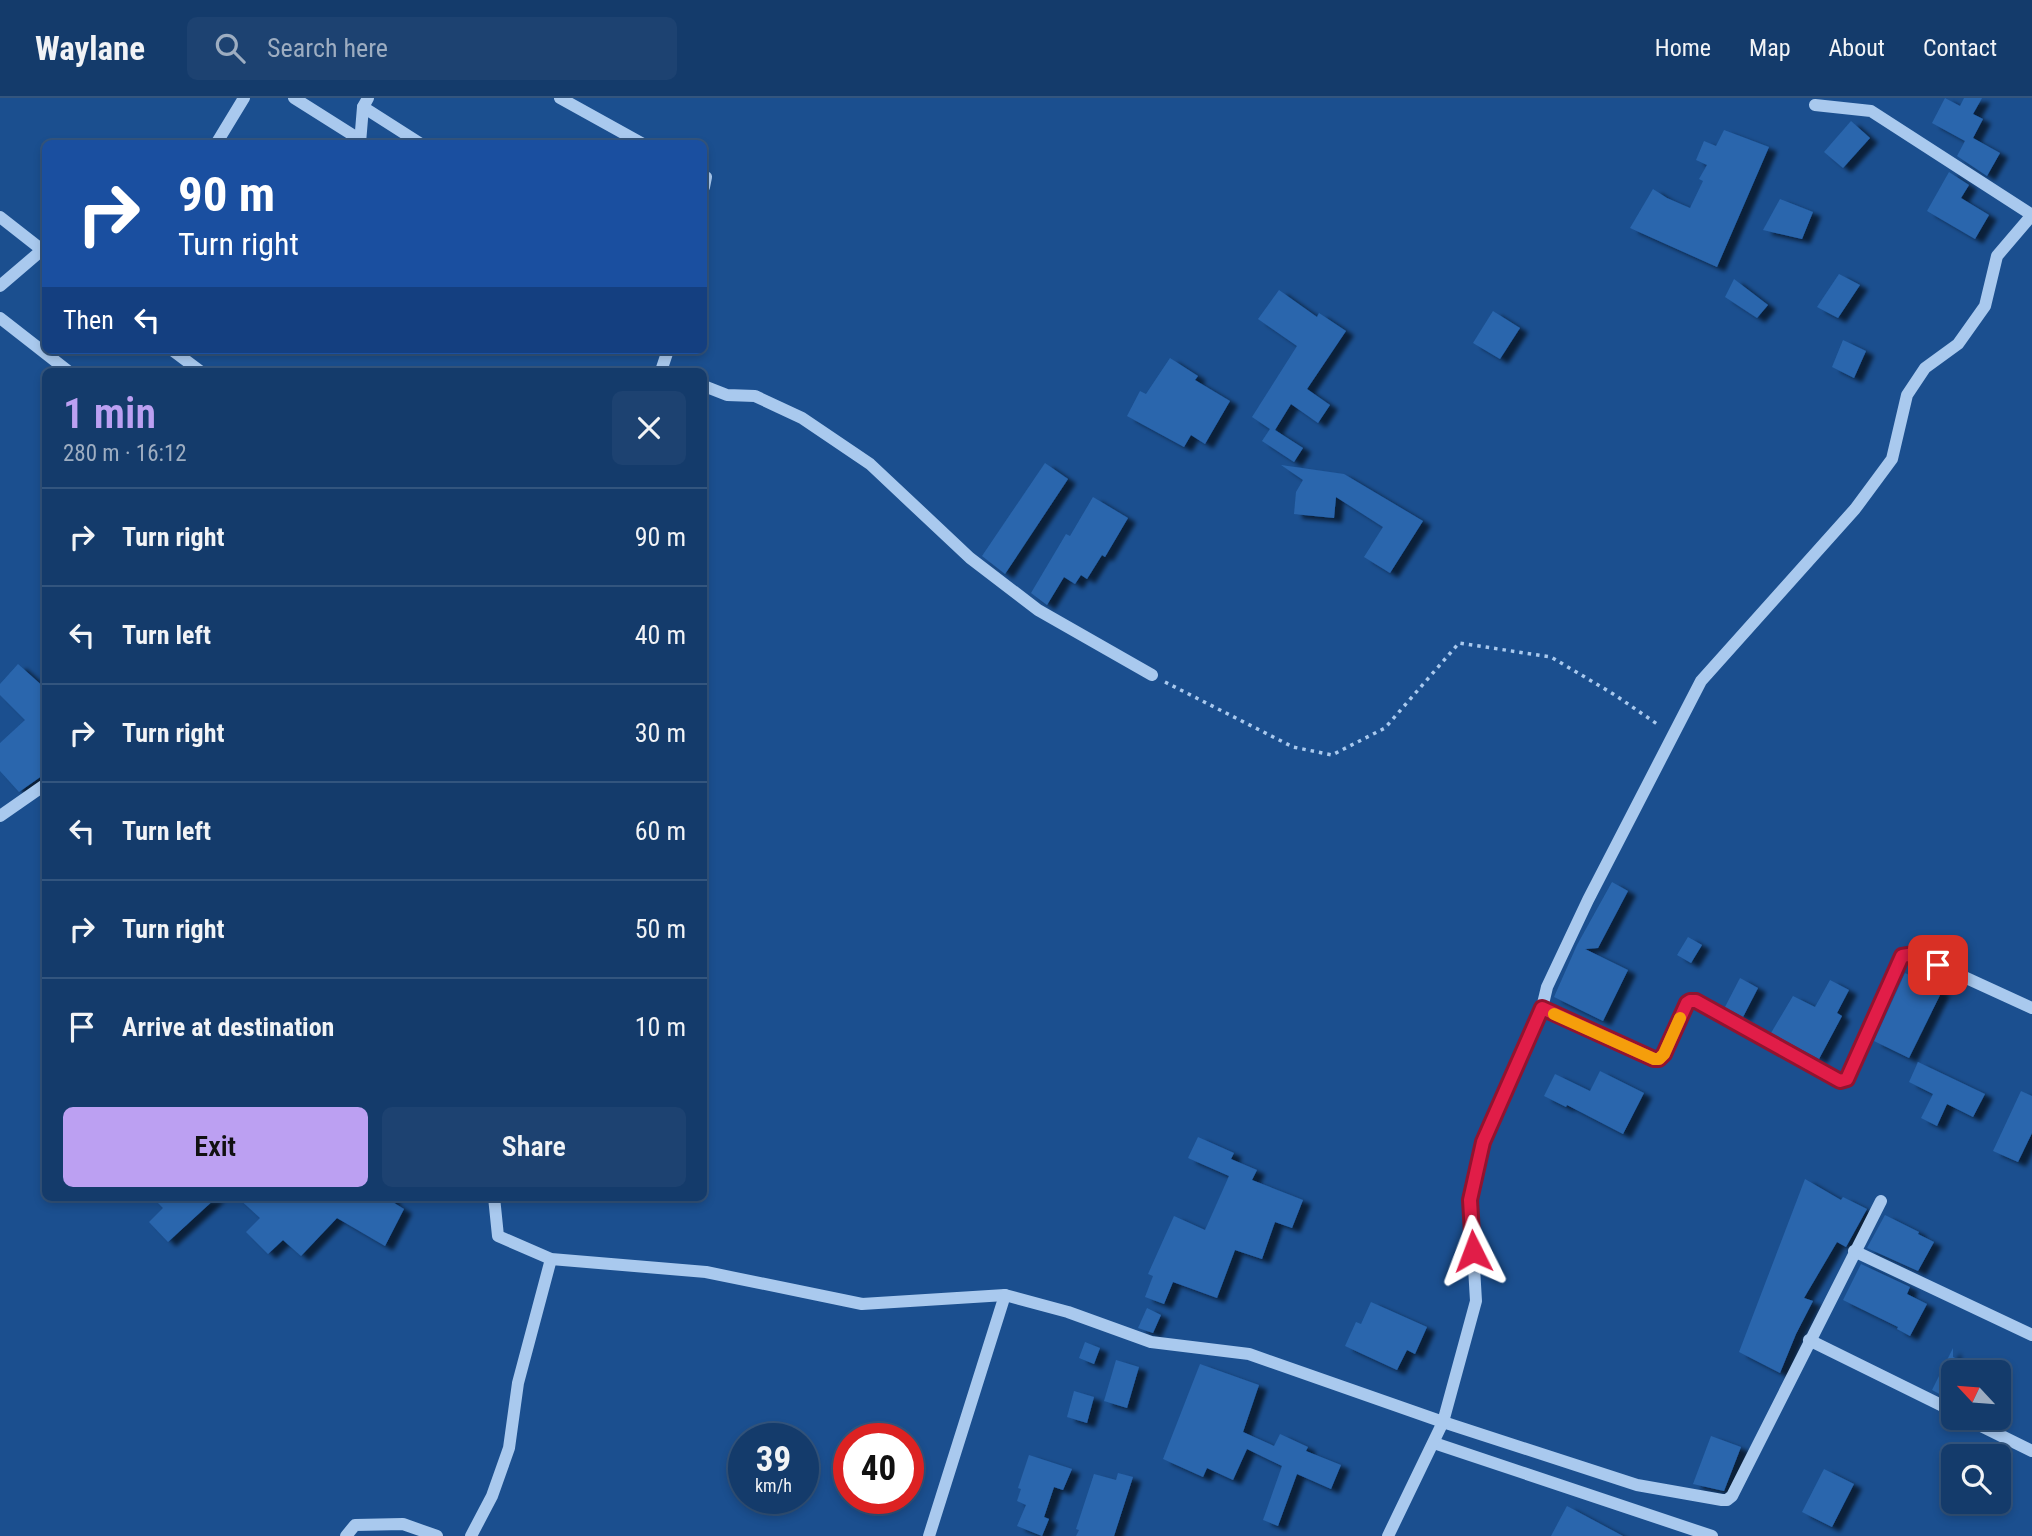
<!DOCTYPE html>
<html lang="en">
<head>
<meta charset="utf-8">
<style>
  :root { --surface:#143b6b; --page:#1d4271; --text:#f1f3f6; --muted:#9dadc1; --line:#33557e; --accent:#bca0f2 }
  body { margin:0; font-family:"Roboto Condensed",sans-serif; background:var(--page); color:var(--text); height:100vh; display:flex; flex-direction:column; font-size:26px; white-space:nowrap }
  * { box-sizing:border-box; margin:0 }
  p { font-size:23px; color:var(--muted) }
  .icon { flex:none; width:38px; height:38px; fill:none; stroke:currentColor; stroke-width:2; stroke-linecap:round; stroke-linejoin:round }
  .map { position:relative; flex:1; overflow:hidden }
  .side { position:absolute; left:42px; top:270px; width:665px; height:833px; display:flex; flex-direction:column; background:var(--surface); border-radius:10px; box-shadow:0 4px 10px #0003,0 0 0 2px var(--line) }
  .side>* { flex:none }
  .hud { position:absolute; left:42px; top:42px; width:665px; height:214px; border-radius:10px; box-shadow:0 4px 10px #0003,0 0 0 2px var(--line); background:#1a4fa0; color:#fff; overflow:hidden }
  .needle { width:46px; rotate:296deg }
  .buttons { position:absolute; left:1941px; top:1262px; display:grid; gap:14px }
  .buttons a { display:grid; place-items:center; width:70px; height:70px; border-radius:10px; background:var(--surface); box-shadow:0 4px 10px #0003,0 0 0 2px var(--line); font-size:35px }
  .speed { position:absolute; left:728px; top:1325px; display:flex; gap:14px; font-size:35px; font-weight:700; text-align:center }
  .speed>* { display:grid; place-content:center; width:91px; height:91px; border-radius:50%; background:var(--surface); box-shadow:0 4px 10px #0003,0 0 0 2px var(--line); line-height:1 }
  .speed small { font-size:18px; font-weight:400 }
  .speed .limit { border:10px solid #d22; background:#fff; color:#111 }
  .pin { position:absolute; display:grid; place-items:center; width:60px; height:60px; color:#fff; margin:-30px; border-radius:14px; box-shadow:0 4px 10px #0006 }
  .me { position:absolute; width:77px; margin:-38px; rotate:357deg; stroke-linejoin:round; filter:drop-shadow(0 0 5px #0008) }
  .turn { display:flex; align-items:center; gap:24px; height:147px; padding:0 21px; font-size:32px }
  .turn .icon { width:91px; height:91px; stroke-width:2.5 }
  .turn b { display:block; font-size:49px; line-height:60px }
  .then { display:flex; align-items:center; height:66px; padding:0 21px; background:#0003; gap:14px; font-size:26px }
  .round { display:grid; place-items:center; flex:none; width:74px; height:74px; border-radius:10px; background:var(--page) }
  .summary { display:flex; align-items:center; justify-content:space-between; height:119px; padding:0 21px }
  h1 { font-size:42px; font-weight:600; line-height:52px; color:var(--accent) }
  .button { display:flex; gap:14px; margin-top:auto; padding:14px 21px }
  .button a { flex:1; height:80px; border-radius:10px; background:var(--accent); color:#111; font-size:28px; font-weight:600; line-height:80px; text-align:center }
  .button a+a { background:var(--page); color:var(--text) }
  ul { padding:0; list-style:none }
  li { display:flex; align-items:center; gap:21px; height:98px; padding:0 21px; border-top:2px solid var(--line) }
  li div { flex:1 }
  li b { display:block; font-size:26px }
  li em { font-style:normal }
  header { display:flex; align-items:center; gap:42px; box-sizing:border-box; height:98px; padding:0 35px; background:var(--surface); border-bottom:2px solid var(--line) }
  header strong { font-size:33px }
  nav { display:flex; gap:38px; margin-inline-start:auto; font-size:24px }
  .search { width:490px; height:63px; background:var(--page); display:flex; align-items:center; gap:18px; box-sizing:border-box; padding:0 24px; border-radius:10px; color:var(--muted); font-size:26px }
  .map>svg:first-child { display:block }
</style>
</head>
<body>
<header>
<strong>Waylane</strong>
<div class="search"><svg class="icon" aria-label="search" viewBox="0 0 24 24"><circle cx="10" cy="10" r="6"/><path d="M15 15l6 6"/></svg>Search here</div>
<nav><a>Home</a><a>Map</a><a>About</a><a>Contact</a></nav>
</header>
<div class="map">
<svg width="2032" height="1438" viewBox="0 0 2032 1438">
  <defs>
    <filter id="shadow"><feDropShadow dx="8" dy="4.5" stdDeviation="2" flood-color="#0009"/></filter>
  </defs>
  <rect width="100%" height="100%" fill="#1b4f8f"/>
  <g fill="#2a66ad" filter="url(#shadow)">
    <polygon points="1945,0 1960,8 1964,0 1982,0 1973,16 1983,21 1973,40 2000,55 1987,78 1957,58 1965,43 1932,25"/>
    <polygon points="1851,23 1870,40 1843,70 1824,54"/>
    <polygon points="1724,32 1769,49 1717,169 1630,130 1653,91 1667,100 1690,110 1703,83 1699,81 1707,67 1696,62 1704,43 1716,48"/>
    <polygon points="1949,74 1969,87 1961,100 1989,117 1975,141 1927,113"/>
    <polygon points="1780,101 1813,114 1802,141 1763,132"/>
    <polygon points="1839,176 1860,187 1838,220 1817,209"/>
    <polygon points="1734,181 1768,207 1757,220 1725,199"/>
    <polygon points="1279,192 1317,219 1319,215 1346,233 1307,291 1330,307 1318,325 1291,306 1275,332 1303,350 1294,364 1262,343 1270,331 1252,319 1297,248 1258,221"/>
    <polygon points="1493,213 1520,230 1500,261 1473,245"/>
    <polygon points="1843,242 1866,253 1854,280 1832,269"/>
    <polygon points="1170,260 1198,278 1195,282 1230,303 1205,346 1191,337 1184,349 1127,318 1140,293 1146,296"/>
    <polygon points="1045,365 1068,381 1005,476 982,458"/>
    <polygon points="1281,367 1344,376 1423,423 1390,475 1364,459 1383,429 1336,399 1334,420 1294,416 1296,394 1303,382"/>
    <polygon points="1093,399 1128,420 1105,459 1102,457 1087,481 1081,477 1075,486 1064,479 1047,507 1031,495 1066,436 1070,438"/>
    <polygon points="18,566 46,591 46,675 19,694 0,673 0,645 25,622 0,597 0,586"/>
    <polygon points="1612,784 1628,793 1598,850 1585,851 1628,872 1603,923 1554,899 1577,847"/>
    <polygon points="1688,839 1702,847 1691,865 1677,857"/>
    <polygon points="1905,875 1942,893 1909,960 1874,943"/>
    <polygon points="1740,880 1758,890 1743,919 1725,909"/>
    <polygon points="1830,882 1849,892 1837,915 1842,918 1819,961 1771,935 1793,898 1815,909"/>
    <polygon points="1918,964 1985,996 1973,1019 1947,1006 1937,1028 1921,1020 1933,996 1909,984"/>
    <polygon points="1600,973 1644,995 1623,1036 1567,1007 1566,1009 1544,998 1555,976 1590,993"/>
    <polygon points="2021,993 2032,998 2032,1035 2018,1064 1993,1053"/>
    <polygon points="1198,1039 1234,1055 1231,1061 1257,1072 1252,1082 1303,1102 1292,1130 1275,1124 1262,1161 1235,1152 1217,1200 1173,1184 1164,1206 1145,1199 1153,1178 1148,1176 1174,1118 1205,1132 1229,1078 1188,1060"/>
    <polygon points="1805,1081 1841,1102 1843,1099 1867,1111 1846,1149 1837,1144 1804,1200 1813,1203 1796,1236 1780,1275 1739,1254"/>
    <polygon points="152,1099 217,1099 168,1144 149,1124 163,1110"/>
    <polygon points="237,1099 393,1099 391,1103 404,1111 385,1148 337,1120 301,1158 283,1142 268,1156 246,1134 260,1120"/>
    <polygon points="1885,1117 1919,1134 1918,1136 1934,1144 1918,1173 1867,1150"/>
    <polygon points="1861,1166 1910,1189 1907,1196 1927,1206 1910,1238 1897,1231 1898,1229 1843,1202"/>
    <polygon points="1371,1204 1427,1229 1415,1256 1407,1252 1397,1272 1345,1248 1356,1224 1361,1226"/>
    <polygon points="1147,1210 1161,1217 1153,1235 1138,1230"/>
    <polygon points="1085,1244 1100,1250 1094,1266 1079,1260"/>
    <polygon points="1953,1250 1953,1259 1983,1274 1953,1274 1953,1292 1949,1301 1932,1292"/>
    <polygon points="1116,1262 1139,1269 1127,1310 1104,1303"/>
    <polygon points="1200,1266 1259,1287 1243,1334 1274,1348 1280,1336 1308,1349 1306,1353 1341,1367 1331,1391 1297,1376 1278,1428 1263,1422 1282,1368 1247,1351 1233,1382 1207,1370 1203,1379 1163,1361"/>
    <polygon points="1074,1293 1094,1299 1087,1325 1067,1319"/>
    <polygon points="1711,1338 1741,1349 1724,1393 1693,1386"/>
    <polygon points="1029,1357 1072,1371 1063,1392 1054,1389 1044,1419 1049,1421 1042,1438 1017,1428 1026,1407 1017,1403 1021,1391 1018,1390"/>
    <polygon points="1824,1371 1854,1386 1832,1429 1802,1414"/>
    <polygon points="1118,1375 1133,1379 1114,1438 1076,1438 1079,1432 1076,1431 1094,1376 1116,1382"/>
    <polygon points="1567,1408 1623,1438 1551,1438"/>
  </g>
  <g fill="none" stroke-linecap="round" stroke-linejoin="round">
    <polyline stroke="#a9c9ee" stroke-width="3.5" stroke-dasharray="3.5 5" stroke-linecap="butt" points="1165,584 1293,649 1332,657 1385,630 1459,545 1551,559 1615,597 1660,628"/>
    <g stroke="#a9c9ee" stroke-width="12">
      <polyline points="294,0 359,41"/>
      <polyline points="560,0 643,46"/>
      <polyline points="1815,7 1871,13 2032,117"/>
      <polyline points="363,9 421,46"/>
      <polyline points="360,45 363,9 368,0"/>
      <polyline points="216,46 244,0"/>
      <polyline points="704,78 706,79 704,89"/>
      <polyline points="0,119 46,155"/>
      <polyline points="0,188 42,152"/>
      <polyline points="0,220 68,273"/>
      <polyline points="172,252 200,273"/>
      <polyline points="661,273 668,252"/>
      <polyline points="704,288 727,297 755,298 802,320 870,366 970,460 1038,512 1152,577"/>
      <polyline points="0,718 46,686"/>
      <polyline points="1542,910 1654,961 1659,961 1664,956 1687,905 1690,903 1696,903 1840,983 1847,981 1902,858 1914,856 2032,910"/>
      <polyline points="494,1099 498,1138 551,1161 706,1174 862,1206 1005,1197 1068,1214 1151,1244 1249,1256 1443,1324 1637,1387 1722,1402 1727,1402 1732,1398 1881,1103"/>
      <polyline points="1854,1153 2032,1237"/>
      <polyline points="1809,1242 1953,1313"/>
      <polyline points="1965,1320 2032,1353"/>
      <polyline points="1434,1345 1712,1438"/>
      <polyline points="346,1438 355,1427 403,1426 437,1438"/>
      <polyline points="471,1438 492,1398 509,1350 518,1285 551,1161"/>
      <polyline points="929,1438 1005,1197"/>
      <polyline points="1388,1438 1443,1324 1476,1203 1470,1102 1483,1044 1542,910 1547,889 1588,802 1701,583 1855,411 1892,361 1907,297 1925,270 1958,246 1985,208 1997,158 2032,117"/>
    </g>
  </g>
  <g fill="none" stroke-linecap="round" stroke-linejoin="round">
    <g stroke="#92132f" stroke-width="18">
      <polyline id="route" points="1473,1153 1470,1102 1483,1044 1542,910 1654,961 1659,961 1664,956 1687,905 1690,903 1696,903 1840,983 1847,981 1902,858 1914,856 1938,867"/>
    </g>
    <use href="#route" stroke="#e11d48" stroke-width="12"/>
    <polyline stroke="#f59e0b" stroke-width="12" points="1554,916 1654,961 1659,961 1664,956 1680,920"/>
  </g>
</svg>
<div class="buttons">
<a><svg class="needle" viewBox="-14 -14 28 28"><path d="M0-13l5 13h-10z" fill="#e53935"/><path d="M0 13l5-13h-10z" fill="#9dadc1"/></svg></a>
<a><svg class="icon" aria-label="search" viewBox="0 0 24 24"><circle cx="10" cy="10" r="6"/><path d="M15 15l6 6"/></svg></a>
</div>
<div class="speed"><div>39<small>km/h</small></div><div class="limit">40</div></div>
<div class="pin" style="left:1938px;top:867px;background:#d93025"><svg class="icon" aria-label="arrive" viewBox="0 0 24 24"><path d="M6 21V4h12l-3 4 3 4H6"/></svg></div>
<svg class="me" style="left:1473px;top:1153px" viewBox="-20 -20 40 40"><path d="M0-17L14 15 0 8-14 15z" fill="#e11d48" stroke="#fff" stroke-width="4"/></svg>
<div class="hud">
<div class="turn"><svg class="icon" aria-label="right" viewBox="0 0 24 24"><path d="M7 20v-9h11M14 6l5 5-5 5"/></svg><div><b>90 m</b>Turn right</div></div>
<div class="then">Then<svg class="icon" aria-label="left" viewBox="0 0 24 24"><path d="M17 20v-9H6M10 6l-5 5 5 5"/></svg></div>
</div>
<section class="side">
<div class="summary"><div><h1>1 min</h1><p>280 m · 16:12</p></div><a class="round"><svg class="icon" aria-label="close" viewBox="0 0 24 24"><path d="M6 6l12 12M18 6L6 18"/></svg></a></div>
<ul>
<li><svg class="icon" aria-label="right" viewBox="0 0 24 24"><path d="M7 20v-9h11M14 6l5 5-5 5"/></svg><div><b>Turn right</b></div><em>90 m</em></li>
<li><svg class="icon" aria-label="left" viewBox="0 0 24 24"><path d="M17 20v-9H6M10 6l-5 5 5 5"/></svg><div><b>Turn left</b></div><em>40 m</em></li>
<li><svg class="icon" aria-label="right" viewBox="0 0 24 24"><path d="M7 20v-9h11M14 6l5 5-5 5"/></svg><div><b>Turn right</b></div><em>30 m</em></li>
<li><svg class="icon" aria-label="left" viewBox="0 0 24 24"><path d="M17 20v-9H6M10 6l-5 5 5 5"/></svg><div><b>Turn left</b></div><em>60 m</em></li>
<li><svg class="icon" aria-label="right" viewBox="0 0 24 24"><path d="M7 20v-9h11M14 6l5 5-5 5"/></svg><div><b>Turn right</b></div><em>50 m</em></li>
<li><svg class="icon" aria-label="arrive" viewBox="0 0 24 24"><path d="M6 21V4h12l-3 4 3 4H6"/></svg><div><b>Arrive at destination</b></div><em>10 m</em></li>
</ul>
<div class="button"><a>Exit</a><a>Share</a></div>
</section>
</div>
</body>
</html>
